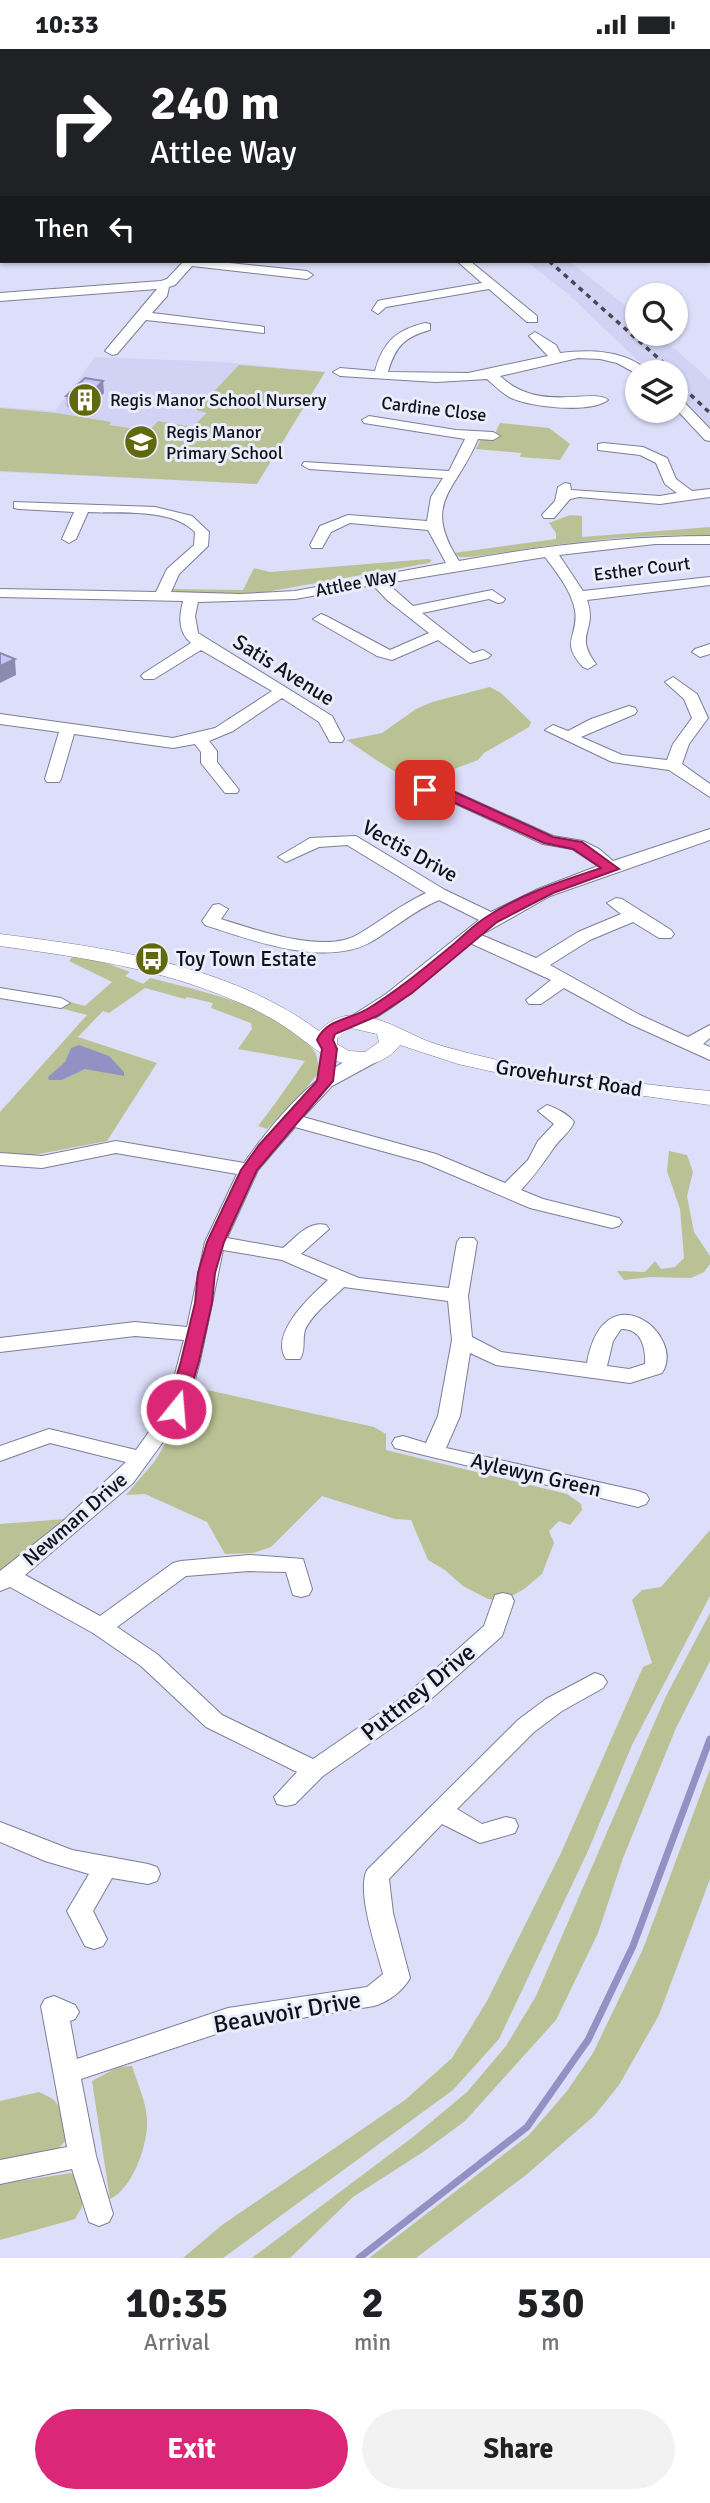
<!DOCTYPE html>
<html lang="en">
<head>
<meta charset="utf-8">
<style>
  :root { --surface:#fff; --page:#f2f2f2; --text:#202124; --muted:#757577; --accent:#db2777 }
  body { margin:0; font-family:Signika,sans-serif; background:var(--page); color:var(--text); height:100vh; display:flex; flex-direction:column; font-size:26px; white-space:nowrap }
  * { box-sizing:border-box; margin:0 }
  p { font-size:23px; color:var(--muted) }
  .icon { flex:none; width:38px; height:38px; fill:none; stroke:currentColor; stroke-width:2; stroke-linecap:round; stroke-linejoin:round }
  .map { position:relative; height:2209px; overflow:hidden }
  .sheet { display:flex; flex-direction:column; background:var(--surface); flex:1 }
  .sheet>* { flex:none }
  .guide { position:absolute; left:0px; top:0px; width:710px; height:214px; box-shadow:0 2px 5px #0004; background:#202124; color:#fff; overflow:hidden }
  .fabs { position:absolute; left:625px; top:234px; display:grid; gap:14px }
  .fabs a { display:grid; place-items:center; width:63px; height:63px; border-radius:50%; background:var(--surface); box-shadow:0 2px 5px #0004; font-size:35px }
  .pin { position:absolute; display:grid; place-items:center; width:60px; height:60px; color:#fff; margin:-30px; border-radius:14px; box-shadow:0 4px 10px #0006 }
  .me { position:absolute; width:77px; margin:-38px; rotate:17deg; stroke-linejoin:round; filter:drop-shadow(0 0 5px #0008) }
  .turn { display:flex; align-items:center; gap:24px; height:147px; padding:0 35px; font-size:32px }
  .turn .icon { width:91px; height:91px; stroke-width:2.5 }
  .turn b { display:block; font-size:49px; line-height:60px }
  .then { display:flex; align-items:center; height:66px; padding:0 35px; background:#0003; gap:14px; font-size:26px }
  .eta { display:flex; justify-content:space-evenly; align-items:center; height:119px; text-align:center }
  .eta b { font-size:42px; font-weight:700; line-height:49px }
  .primary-button { display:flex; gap:14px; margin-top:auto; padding:14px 35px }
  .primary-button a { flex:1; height:80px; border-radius:42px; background:var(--accent); color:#fff; font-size:28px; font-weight:700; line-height:80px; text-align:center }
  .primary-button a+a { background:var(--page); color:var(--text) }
  .status { display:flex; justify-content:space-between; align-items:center; height:49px; padding:0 35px; background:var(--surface); direction:ltr }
  .status svg { height:19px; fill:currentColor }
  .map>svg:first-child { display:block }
</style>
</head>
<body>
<div class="status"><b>10:33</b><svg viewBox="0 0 49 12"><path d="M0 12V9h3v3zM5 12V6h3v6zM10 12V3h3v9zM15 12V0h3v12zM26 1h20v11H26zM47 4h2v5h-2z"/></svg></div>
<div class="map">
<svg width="710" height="2209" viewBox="0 0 710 2209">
  <rect width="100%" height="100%" fill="#dddef9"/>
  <g fill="#d2d2f4">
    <polygon points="526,212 569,212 637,266 637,285 658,285 710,331 710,380 676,347 676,324 651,324 568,245"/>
    <polygon points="95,308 223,313 325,323 257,435 0,423 0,358 55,362"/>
  </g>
  <g fill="#bac295">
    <polygon points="239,316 325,323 257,435 0,422 0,359 57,364 111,373 109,376 143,381 135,390 140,392 158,372 192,378 207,364 196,361"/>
    <polygon points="500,374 549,379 570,395 560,411 520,408 521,404 476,400 481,390 492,391"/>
    <path d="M570,466L582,467V488L710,478V487C630,483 550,497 471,508H459L454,504L556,490V484L549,474Z"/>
    <polygon points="428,510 432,511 429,514 260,544 169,544 171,540 243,541 254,519 270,523"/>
    <path d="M490,638L501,644L531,673L529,678L484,704L478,711L454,720L444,731L442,738C409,737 374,709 347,691L382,684L416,660L432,653Z"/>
    <path d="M72,908L98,911L130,923L125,927L143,935L150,929C197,941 286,959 314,1002C318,1008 318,1016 319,1023L297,1051L267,1080L258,1077C275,1056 289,1034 305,1012L238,1000L252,980L251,974L211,959L213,954L187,948L185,950L145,939L109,964L103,962L78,988L157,1014L107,1092L28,1107L0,1103V1063L87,966L60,959L66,952L85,957L112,933L69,912Z"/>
    <polygon points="669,1102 687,1106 693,1123 687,1147 694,1183 710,1207 710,1215 704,1223 691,1229 650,1228 624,1231 617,1222 645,1223 655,1212 661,1220 675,1218 684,1209 680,1160 667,1122"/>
    <polygon points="198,1339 374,1378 386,1385 386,1401 567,1445 581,1455 582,1461 570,1476 559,1472 549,1482 554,1494 542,1525 524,1540 503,1552 488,1550 463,1537 445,1521 428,1511 411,1471 395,1470 322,1447 271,1498 253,1504 225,1505 207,1473 145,1445 126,1446 155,1412"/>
    <polygon points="65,1470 0,1522 0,1475"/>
    <polygon points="710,1481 710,1547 632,1696 588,1802 499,1990 453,2041 223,2209 183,2209 222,2176 405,2051 452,2009 487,1952 561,1804 643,1618 652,1614 632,1551 642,1541 661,1538"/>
    <polygon points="710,1564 710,1612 676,1679 623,1809 598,1884 556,1971 465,2072 423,2103 353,2148 290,2209 252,2209 413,2088 467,2043 506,1997 536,1947 666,1647"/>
    <polygon points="710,1720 710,1830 659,1966 619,2036 594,2067 526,2126 416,2209 369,2209 529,2086 567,2042 593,2004 643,1900"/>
    <path d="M132,2017C137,2033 146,2053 147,2070C149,2093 133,2140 110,2150L92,2032L118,2018Z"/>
    <polygon points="39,2043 53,2050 67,2067 66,2091 58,2100 0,2112 0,2052"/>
    <polygon points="71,2124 83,2135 82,2158 75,2170 0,2191 0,2135"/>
  </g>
  <polygon fill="#9291c4" points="79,996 109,1007 124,1023 124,1027 85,1020 62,1031 49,1031 48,1028 65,1013 71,999"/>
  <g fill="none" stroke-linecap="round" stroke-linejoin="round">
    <polyline stroke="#9291c4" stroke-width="7" points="359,2209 527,2078 588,1991 633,1897 710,1690"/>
    <g stroke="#7d7e96" stroke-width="2">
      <g id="minor">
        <polygon points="76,0 96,0 75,2"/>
        <polygon points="153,0 165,0 166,2 154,2"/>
        <polygon points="295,0 305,0 294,2"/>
        <polygon points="372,0 383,0 371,2"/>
        <rect x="508" y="0" width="10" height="2"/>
        <polygon points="0,11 2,11 0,18"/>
        <polygon points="2,180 2,188 0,189 0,181"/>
        <polygon points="184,212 211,212 307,222 313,226 307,230 192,217 175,236 169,238 167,247 152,264 259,277 264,278 264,284 146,271 117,305 112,306 105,302 157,240 0,252 0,244 161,232 167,230"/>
        <polygon points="457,212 470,212 537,267 537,273 527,273 489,240 386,258 378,265 372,261 378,252 382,251 482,234"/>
        <path d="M425,274L430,275V281C404,288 395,298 388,323L468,324L548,307L529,287L535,283L556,296L560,304C591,300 627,301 650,324L637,325L617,314L600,310L578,309L500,327C540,365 592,338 608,351C590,365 529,358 509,348C501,343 494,336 487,330L436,333L340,327L333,323L340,319L375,322C383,293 396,281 425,274Z"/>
        <polygon points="676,349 681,350 710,380 710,392 705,391 676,360"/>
        <path d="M369,367L456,381L493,383L500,387L493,391L478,390C456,443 421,453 459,512C541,497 626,487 710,487V495H655L559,506L583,542L710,528V536L587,551C598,582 573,585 596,615L588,620L583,618C559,592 579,588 575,561C571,541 557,524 545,508L387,534L413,557L492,541L505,550L503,553L498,554L489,550L422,564L473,604L483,601L491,606L488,609L470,614L438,591L392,611L377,607L313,570L321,565L326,567L390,601L429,584L387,551L373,536L295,550L198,553L195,567L198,584L332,667L344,690L342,693H330L319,673L282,649L233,682L209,692L217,702V713L239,741L237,744H225L201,714V703L195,695L173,699L74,685L61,730L59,733H47L45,730L59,683L0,675V665L173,689L215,679L272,642L201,601L154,630H144L141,627L144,624L191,594C178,583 179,568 183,552L0,548V540L156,543L167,520L194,496L195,483C170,458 120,465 88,463L76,490L69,494L62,490L74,463L19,460L14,459V453L155,458L192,467L209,483L208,497L179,525L171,543L240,545L295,542L446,514L428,481L350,474L331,483L322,499H312L310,496L320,477L348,466L427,472L431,448L443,429L309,420L302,416L304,413L449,422L465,390L364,374L362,371Z"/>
        <polygon points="603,394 643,398 667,409 676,430 692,442 710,440 710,448 660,455 579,448 570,450 554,469 544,469 542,466 555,452 558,438 565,434 570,435 571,441 660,447 677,444 665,435 656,414 640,406 598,401 598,395"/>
        <polygon points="710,595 710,605 700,608 692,603 695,600"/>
        <polygon points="673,628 697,645 708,669 689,695 682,715 710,735 710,748 669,721 612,713 545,681 553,676 568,682 591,670 629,657 635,659 637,662 635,665 581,688 622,706 667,711 673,695 692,669 684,650 665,633"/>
        <path d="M425,736L451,741L553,787L583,792L599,800L613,812L710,780V791L550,847L481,886L536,909L578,883L621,865L607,854L616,849L622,850L671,881L674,885L671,889H659L633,873L590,891L550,916L640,966L688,988L710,976V989L703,995L710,998V1011L628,974L564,939L541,955H529L526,951L551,931L470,894C448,911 375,982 350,976L347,972L350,968L386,945L479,871L439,851C411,863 394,880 369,894C324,918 250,891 205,876L202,872L213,856L219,855L228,860L221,870C256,881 323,905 357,886C381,872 400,856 426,844L347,796L319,798L286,813L278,808L310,789L356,787L445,841L491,863L538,840L598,817L572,800L543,795L441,748L419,744L417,741Z"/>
        <polygon points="0,939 61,949 70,954 61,959 0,949"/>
        <path d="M371,1002L378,1004L380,1008L378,1012L332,1037L303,1068L436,1105L505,1134L528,1111L538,1092L554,1075L538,1062L547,1056C556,1059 568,1065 574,1073C569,1085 559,1090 553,1100C541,1117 536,1125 521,1141L543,1150L619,1169L622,1173L619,1177L612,1179L530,1159L422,1113L295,1078L258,1121L227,1189L283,1199C295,1189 309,1171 326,1176L329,1180L301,1205L359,1229L449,1239L457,1193L460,1189H474L477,1193L468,1247L472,1288L501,1303L587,1314C604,1220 687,1286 662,1324L630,1334L496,1316L470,1304L460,1367L446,1399L638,1442L646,1445L649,1450L646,1455L638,1458L395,1399L392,1394L395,1389L403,1387L426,1394L438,1367L452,1291L448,1252L344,1238C332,1250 312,1265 305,1281C302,1291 306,1301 300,1310H286C269,1284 311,1247 328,1231L282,1211L223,1201L200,1312L187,1360L133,1434L25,1526L100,1567L173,1514L181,1512L249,1506L303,1510L312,1540L309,1546L301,1548L293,1546L286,1523L249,1522L186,1527L117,1578L157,1605L222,1666L313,1710L406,1646L484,1577L495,1546L503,1544L511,1546L514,1552L502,1587L422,1658L323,1727L295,1755L286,1757L277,1755L274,1748L297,1723L206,1678L141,1617L93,1584L10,1538L0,1542V1522L62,1473L126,1413L50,1394L0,1412V1397L49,1380L136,1401L166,1359L184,1291L135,1287L0,1303V1289L135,1273L187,1278L205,1193L237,1125L116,1104L42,1119L0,1116V1104L42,1107L116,1092L244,1114C273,1073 320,1015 371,1002ZM621,1280C641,1279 646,1298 645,1315L629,1320L607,1317L613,1292Z"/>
        <path d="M595,1624L603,1627L607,1633L603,1639L562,1662L534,1683L457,1760L482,1775L506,1768L515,1770L518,1777L515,1784L480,1794L442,1775L389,1830L393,1864L410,1929C403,1942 388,1953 374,1957L228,1981L81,2030L96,2107L113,2165L109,2173L99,2177L89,2173L72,2120L0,2135V2111L67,2098L41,1957L45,1950L54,1947L75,1956L79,1963L75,1970L70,1972L77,2010L228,1959L367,1938L383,1925C377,1901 356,1843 367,1821L518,1671L546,1650Z"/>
        <polygon points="0,1773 72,1801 148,1815 157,1818 160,1825 157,1832 148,1835 112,1829 93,1862 107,1890 103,1897 94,1900 85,1897 67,1862 89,1825 45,1812 0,1793"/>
      </g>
    </g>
    <g stroke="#7d7e96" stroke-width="1">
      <path id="tertiary" d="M0,885C109,899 228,915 319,982C331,970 345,964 362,967C385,970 406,983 427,992C440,997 454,1000 468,1004C547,1024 629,1034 710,1042V1056L535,1032L458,1015L400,996C388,1012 369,1019 348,1015C323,1011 306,991 285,978C269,967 251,958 233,951C159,919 79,908 0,897ZM351,979L377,985L379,993L365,1003L349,1002L337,995V989Z"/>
    </g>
    <use href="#minor" fill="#fff" fill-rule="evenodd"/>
    <use href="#tertiary" fill="#fff" fill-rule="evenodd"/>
    <g stroke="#474755" stroke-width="3.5" stroke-dasharray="5 5" stroke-linecap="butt">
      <polyline points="235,0 238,2"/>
      <polyline points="549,212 675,324"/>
      <polyline points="676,332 710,364"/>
    </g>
  </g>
  <polygon fill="#aaa9d8" points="103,332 104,344 85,361 67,358 66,347"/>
  <g fill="#8b8ab0">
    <polygon points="103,332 104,344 85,361 85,350"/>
    <polygon points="15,610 16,626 0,634 0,617"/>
  </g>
  <g fill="#c6c5fb" stroke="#8b8ab0" stroke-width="2">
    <polygon points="85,329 103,332 85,350 66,347"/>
    <polygon points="0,604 15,610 0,617"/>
  </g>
  <path fill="#db2777" stroke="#8e194d" stroke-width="2" d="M425,737L450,741L553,788L582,793L619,820L553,844L497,873L412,944L377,967L335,985L333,991L337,1000L333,1032L257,1121L224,1193L215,1224L212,1254L199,1312L185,1360L182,1364H170L167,1360L181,1312L195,1254L198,1224L207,1193L241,1121L259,1096L317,1032L322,1000L317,991C327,969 351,971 369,959C400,940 427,917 455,894C465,885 476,874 488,867C523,844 562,832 601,819L573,800L544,794L442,748L420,744L418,741Z"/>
  <defs>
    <g id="building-disc" transform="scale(1.75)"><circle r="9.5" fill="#60690e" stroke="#ebecfc"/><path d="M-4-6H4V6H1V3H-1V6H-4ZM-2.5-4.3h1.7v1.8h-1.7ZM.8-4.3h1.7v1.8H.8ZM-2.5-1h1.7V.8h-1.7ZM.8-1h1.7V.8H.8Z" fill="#fff"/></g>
    <g id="school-disc" transform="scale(1.75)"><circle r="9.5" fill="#60690e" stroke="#ebecfc"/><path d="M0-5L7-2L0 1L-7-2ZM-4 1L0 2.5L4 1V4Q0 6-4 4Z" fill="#fff"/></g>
    <g id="bus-disc" transform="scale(1.75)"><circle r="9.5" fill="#60690e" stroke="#ebecfc"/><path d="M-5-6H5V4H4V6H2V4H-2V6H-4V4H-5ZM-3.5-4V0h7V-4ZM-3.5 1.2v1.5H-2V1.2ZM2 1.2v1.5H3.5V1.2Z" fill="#fff"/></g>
  </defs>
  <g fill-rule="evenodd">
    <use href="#building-disc" x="85" y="351"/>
    <use href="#school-disc" x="141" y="393"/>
    <use href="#bus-disc" x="152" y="910"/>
  </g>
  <g text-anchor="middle" stroke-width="6" stroke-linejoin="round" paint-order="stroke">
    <g font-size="18" fill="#11111a" stroke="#ebecfc" text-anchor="start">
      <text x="110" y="357">Regis Manor School Nursery</text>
      <text x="166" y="389">Regis Manor<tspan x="166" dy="21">Primary School</tspan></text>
    </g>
    <g font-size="18" fill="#11111a" stroke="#ebecfc">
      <text transform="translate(434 360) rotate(7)" y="6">Cardine Close</text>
      <text transform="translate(642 520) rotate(-7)" y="6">Esther Court</text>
      <text transform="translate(356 534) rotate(-11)" y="6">Attlee Way</text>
    </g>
    <g font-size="21" fill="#11111a" stroke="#ebecfc">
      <text transform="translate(284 621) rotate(32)" y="7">Satis Avenue</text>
      <text transform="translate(410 802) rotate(29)" y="7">Vectis Drive</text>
      <text transform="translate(569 1029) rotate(9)" y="7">Grovehurst Road</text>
      <text transform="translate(536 1426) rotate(13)" y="7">Aylewyn Green</text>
      <text transform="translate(75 1470) rotate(-41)" y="7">Newman Drive</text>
    </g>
    <g font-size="21" fill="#11111a" stroke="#ebecfc" text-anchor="start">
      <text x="176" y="917">Toy Town Estate</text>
    </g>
    <g font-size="24" fill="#11111a" stroke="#ebecfc">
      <text transform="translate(418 1643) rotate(-39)" y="8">Puttney Drive</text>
      <text transform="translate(287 1963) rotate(-10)" y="8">Beauvoir Drive</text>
    </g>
  </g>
</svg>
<div class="fabs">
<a><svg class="icon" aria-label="search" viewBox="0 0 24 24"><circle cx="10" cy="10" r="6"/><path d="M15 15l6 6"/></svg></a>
<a><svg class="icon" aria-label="layers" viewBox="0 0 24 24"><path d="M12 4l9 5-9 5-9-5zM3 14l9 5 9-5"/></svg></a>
</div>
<div class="pin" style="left:425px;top:741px;background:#d93025"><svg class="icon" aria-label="arrive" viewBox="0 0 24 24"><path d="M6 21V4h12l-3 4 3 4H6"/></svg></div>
<svg class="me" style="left:176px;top:1360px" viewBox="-20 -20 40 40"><circle r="17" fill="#db2777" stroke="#fff" stroke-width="3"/><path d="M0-11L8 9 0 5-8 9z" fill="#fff"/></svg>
<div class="guide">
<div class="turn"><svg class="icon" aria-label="right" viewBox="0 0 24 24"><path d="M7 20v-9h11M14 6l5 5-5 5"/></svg><div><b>240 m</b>Attlee Way</div></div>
<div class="then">Then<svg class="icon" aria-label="left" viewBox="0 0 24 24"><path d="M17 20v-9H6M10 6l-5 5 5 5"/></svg></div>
</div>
</div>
<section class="sheet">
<div class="eta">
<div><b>10:35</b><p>Arrival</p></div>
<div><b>2</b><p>min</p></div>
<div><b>530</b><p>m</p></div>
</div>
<div class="primary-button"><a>Exit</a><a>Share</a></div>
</section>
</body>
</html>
